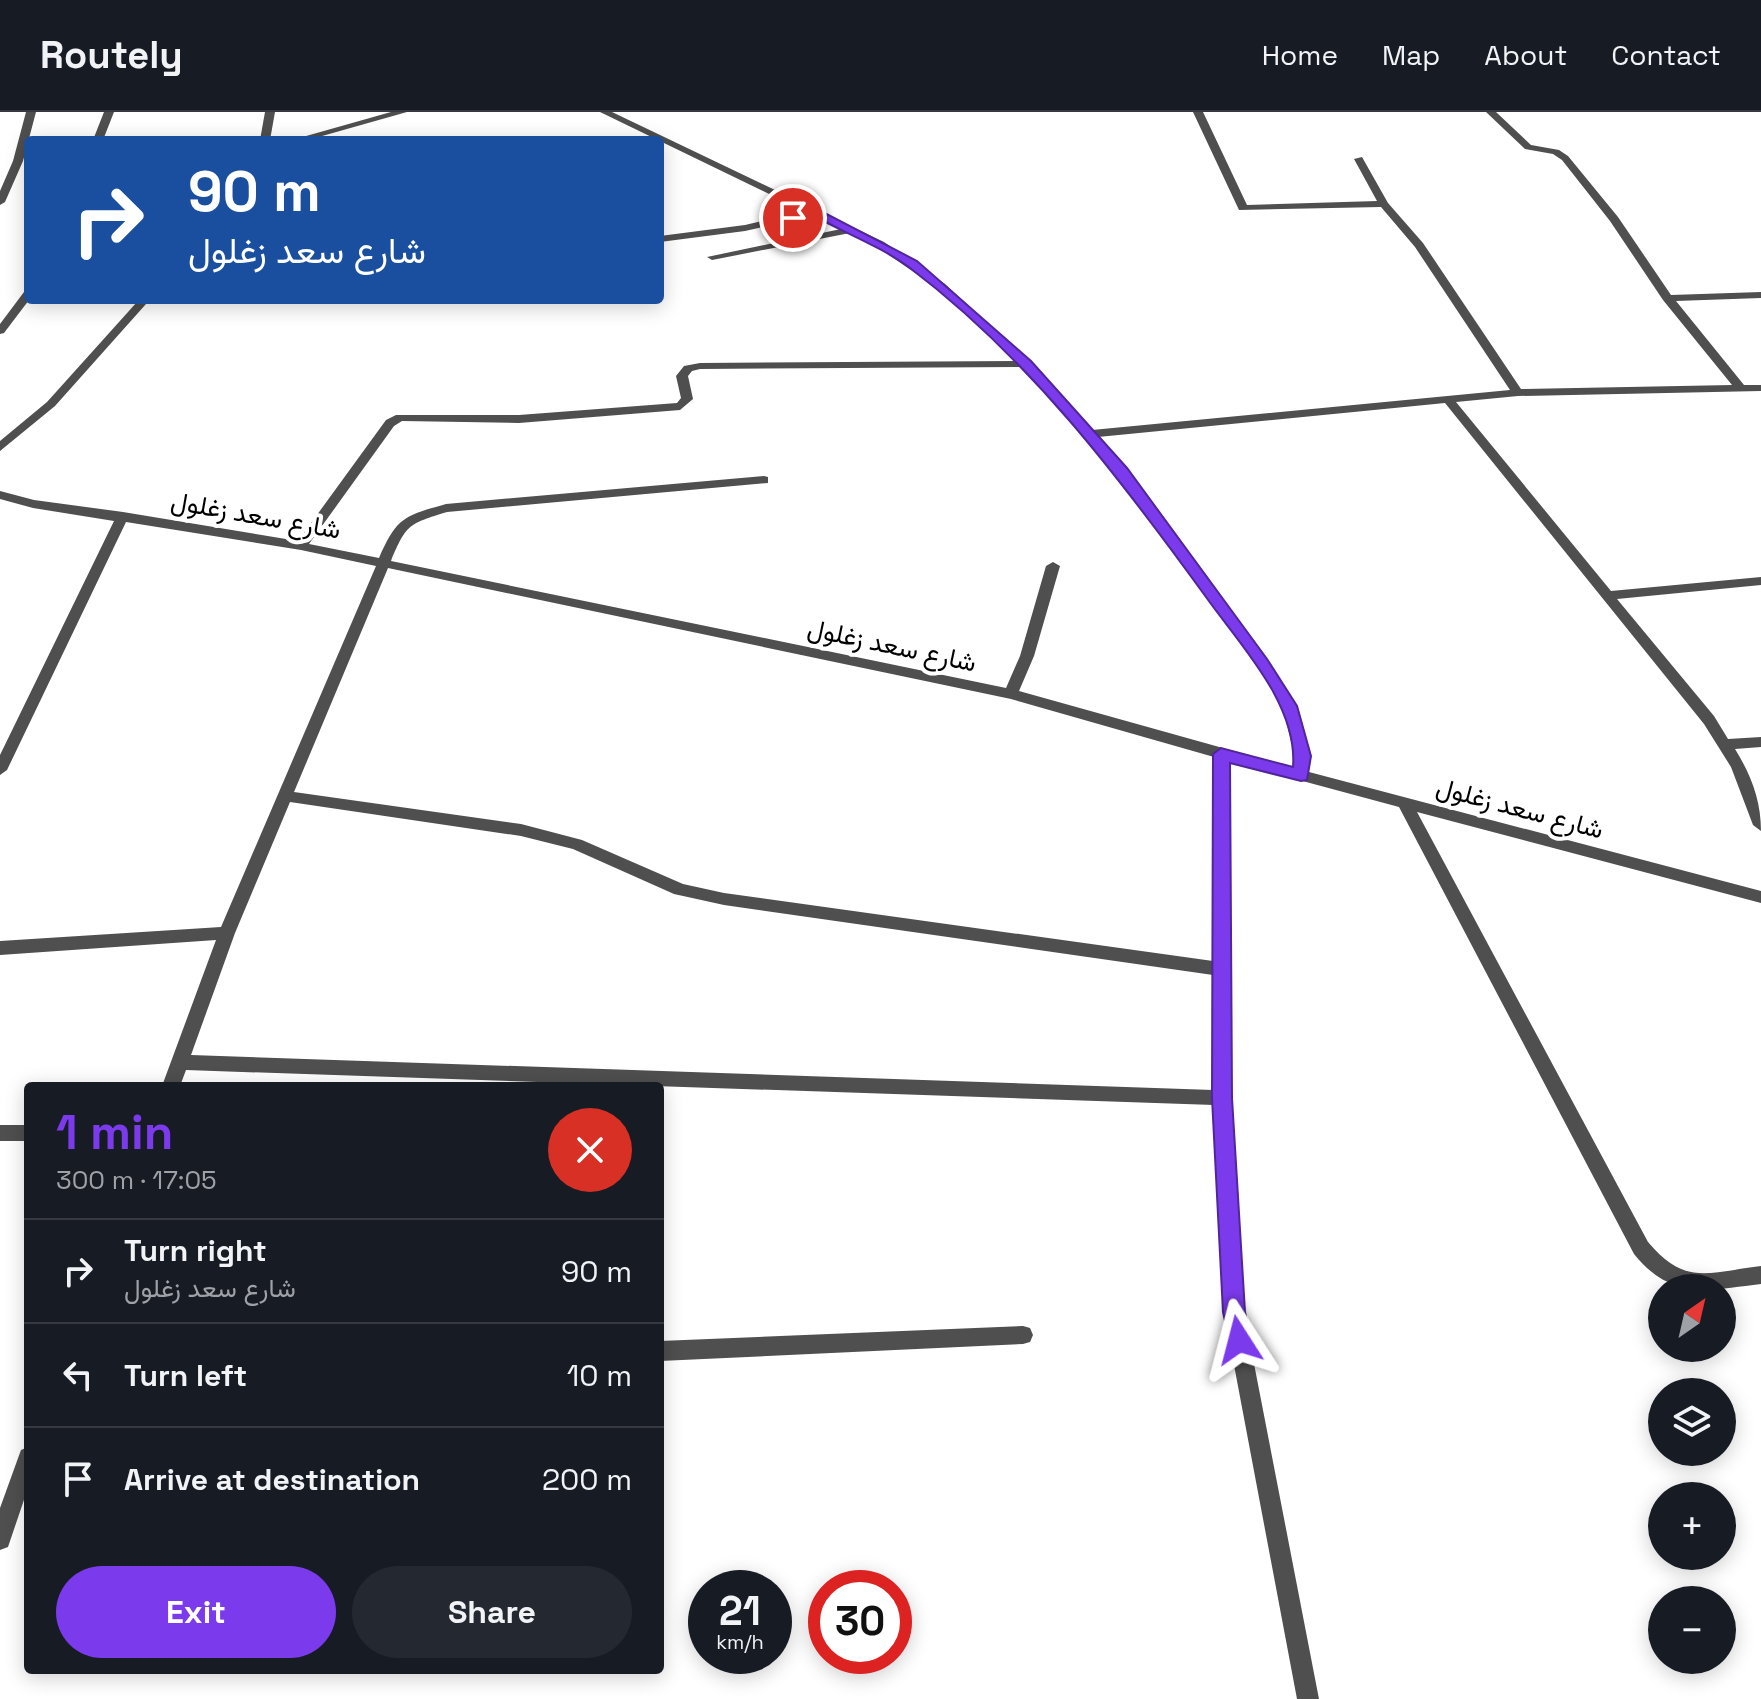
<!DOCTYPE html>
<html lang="en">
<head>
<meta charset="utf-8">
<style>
  :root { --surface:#171b24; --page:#242831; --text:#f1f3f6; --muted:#9ea1a6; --line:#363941; --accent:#7c3aed }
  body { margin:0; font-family:"Space Grotesk",Vazirmatn,sans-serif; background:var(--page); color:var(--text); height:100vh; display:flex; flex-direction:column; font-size:30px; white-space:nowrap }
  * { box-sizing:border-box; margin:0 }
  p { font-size:26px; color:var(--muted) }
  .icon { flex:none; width:44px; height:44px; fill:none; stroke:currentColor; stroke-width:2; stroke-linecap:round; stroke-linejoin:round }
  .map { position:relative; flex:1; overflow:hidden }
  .side { position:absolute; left:24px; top:970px; width:640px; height:592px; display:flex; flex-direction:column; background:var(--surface); border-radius:8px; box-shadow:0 4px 20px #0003 }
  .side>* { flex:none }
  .banner { position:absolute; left:24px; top:24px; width:640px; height:168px; border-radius:8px; box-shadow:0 4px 20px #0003; background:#1a4fa0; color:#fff; overflow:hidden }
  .needle { width:52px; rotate:34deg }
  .fabs { position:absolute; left:1648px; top:1162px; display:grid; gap:16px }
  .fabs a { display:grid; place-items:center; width:88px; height:88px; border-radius:50%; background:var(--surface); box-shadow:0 4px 20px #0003; font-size:40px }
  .speed { position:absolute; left:688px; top:1458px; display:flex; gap:16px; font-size:40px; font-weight:700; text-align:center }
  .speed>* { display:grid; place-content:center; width:104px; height:104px; border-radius:50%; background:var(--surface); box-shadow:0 4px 20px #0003; line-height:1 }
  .speed small { font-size:20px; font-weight:400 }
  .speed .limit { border:12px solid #d22; background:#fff; color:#111 }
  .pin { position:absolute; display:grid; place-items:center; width:68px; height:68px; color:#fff; margin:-34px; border:4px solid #fff; border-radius:50%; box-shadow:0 2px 8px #0007 }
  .me { position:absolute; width:88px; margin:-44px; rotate:351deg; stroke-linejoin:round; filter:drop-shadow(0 0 6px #0008) }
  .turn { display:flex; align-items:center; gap:28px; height:168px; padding:0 32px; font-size:36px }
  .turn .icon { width:104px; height:104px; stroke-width:2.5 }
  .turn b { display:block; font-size:56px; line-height:68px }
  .round { display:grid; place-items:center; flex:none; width:84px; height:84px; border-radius:42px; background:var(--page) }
  .head { display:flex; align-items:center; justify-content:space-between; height:136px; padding:0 32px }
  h1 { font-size:48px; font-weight:600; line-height:60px; color:var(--accent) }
  .action { display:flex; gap:16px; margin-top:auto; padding:16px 32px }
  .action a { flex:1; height:92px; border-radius:48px; background:var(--accent); color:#fff; font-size:32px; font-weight:600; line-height:92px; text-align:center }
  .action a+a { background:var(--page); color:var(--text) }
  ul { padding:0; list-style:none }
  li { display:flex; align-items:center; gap:24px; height:104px; padding:0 32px; border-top:2px solid var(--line) }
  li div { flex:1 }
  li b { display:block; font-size:30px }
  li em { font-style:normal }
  header { display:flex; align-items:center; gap:48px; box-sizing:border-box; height:112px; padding:0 40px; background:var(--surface); border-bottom:2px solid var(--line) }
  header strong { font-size:38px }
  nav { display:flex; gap:44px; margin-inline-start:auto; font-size:28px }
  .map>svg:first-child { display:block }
</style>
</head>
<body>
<header>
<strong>Routely</strong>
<nav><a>Home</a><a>Map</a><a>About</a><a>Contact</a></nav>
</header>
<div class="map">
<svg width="1761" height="1587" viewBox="0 0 1761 1587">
  <rect width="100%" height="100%" fill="#fff"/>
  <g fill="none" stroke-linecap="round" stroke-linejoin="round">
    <g fill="#4f4f4f" fill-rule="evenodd">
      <polygon points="26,0 36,0 23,49 5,90 0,93 0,79 13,49"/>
      <polygon points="104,0 114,0 103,28 93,28"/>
      <polygon points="265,0 275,0 270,28 260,28"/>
      <polygon points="391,0 407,0 308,28 292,28"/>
      <path d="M600,0H612L884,130L945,172L1030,250L1092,318L1510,278L1415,135L1381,95L1239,98L1193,0H1203L1247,93L1377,89L1354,47L1362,45L1388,91L1423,131L1521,277L1732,273L1663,188L1610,109L1562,48L1553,42L1525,37L1486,0H1496L1531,33L1559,38L1568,44L1618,105L1671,183L1761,180V186L1676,189L1744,273H1761V279L1518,284L1456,290L1611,479L1761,465V473L1617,487L1714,604L1728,627L1761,625V635L1735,637C1751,663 1761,688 1761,719L1753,713L1731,655L1704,612L1445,291L1098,325L1126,356L1267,548L1294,591L1309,644V660L1761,779V791L1417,700L1648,1130C1686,1175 1709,1160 1761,1154V1172C1708,1178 1672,1189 1634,1142L1399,695L1228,649L1231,986L1244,1200L1319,1587H1297L1224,1200L1214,993L186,958L180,974H162L216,828L0,843V829L221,815L376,454L301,438L126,410L7,658L0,663V643L114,409L33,396L0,387V379L34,388L123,400L298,429L386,308L396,303H519L677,291L681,286L676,264L684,254L700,251L1016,249L937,176L876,134L850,121L712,148L707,145L841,117L813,104L745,119L660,130V124L745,113L804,99ZM1023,255L1118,362L1257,554L1282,594L1295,644L1294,656L1019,579L1034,544L1060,454L1053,450L1046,454L1020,544L1006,576L391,449C407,411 409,412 447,400L768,371V365L764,364L446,392C404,404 397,405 379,446L309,432L394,314L402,309L519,311L680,298L693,287L688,264L692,259L700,257ZM388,456L1011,587L1214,645L1213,849L724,781L683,772L582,728L521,712L294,680ZM290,690L521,724L573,737L674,782L724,793L1213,863V978L191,943L235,821Z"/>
      <polygon points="28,179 29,188 4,221 0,222 0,212 24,180"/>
      <polygon points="137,190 146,192 55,294 0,339 0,329 47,290"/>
      <rect x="0" y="1013" width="28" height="16"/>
      <polygon points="1023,1214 1030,1216 1033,1223 1030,1230 1023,1232 660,1249 660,1229"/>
      <polygon points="28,1335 28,1376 8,1435 0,1438 0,1396 21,1338"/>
    </g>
  </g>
  <path fill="#7c3aed" stroke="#51269a" stroke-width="2" d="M811,98H819L917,149L1031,249L1127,356L1267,547L1297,594L1311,644L1307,668L1301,669L1230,651L1232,986L1245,1200L1251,1228L1247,1236L1239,1239L1231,1236L1223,1200L1212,986L1213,642L1221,636L1293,655C1298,592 1240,533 1206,485C1119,365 1029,246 910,156C882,135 845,121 814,104L793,110L788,106Z"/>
  <g text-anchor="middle" stroke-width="8" stroke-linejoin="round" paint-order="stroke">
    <g font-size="26" fill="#000" stroke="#fff">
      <text transform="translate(256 403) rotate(10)" y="9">شارع سعد زغلول</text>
      <text transform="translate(892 533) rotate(12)" y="9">شارع سعد زغلول</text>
      <text transform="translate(1520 696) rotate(15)" y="9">شارع سعد زغلول</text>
    </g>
  </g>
</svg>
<div class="fabs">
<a><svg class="needle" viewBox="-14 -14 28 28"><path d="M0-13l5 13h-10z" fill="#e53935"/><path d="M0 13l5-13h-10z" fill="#9ea1a6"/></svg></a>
<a><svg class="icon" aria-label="layers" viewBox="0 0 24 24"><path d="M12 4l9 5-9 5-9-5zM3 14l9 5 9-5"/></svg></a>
<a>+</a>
<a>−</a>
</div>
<div class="speed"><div>21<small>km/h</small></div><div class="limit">30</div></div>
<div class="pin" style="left:793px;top:106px;background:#d93025"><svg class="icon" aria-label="arrive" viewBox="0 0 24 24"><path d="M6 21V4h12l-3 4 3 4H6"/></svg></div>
<svg class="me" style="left:1239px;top:1228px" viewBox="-20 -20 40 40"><path d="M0-17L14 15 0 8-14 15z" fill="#7c3aed" stroke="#fff" stroke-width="4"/></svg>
<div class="banner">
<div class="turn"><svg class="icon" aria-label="right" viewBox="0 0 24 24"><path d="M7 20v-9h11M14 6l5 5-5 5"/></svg><div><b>90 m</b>شارع سعد زغلول</div></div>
</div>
<section class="side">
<div class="head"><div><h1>1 min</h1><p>300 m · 17:05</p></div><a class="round" style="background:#d93025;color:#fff"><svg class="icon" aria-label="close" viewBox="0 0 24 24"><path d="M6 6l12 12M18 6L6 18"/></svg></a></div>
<ul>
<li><svg class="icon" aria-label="right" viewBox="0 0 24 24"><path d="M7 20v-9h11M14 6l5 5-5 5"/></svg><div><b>Turn right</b><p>شارع سعد زغلول</p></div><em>90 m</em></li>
<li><svg class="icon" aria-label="left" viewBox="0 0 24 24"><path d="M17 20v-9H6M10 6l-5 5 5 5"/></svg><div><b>Turn left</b></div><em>10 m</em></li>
<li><svg class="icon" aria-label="arrive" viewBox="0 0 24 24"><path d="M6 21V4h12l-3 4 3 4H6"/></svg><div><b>Arrive at destination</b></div><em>200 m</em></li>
</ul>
<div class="action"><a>Exit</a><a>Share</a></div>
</section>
</div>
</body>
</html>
